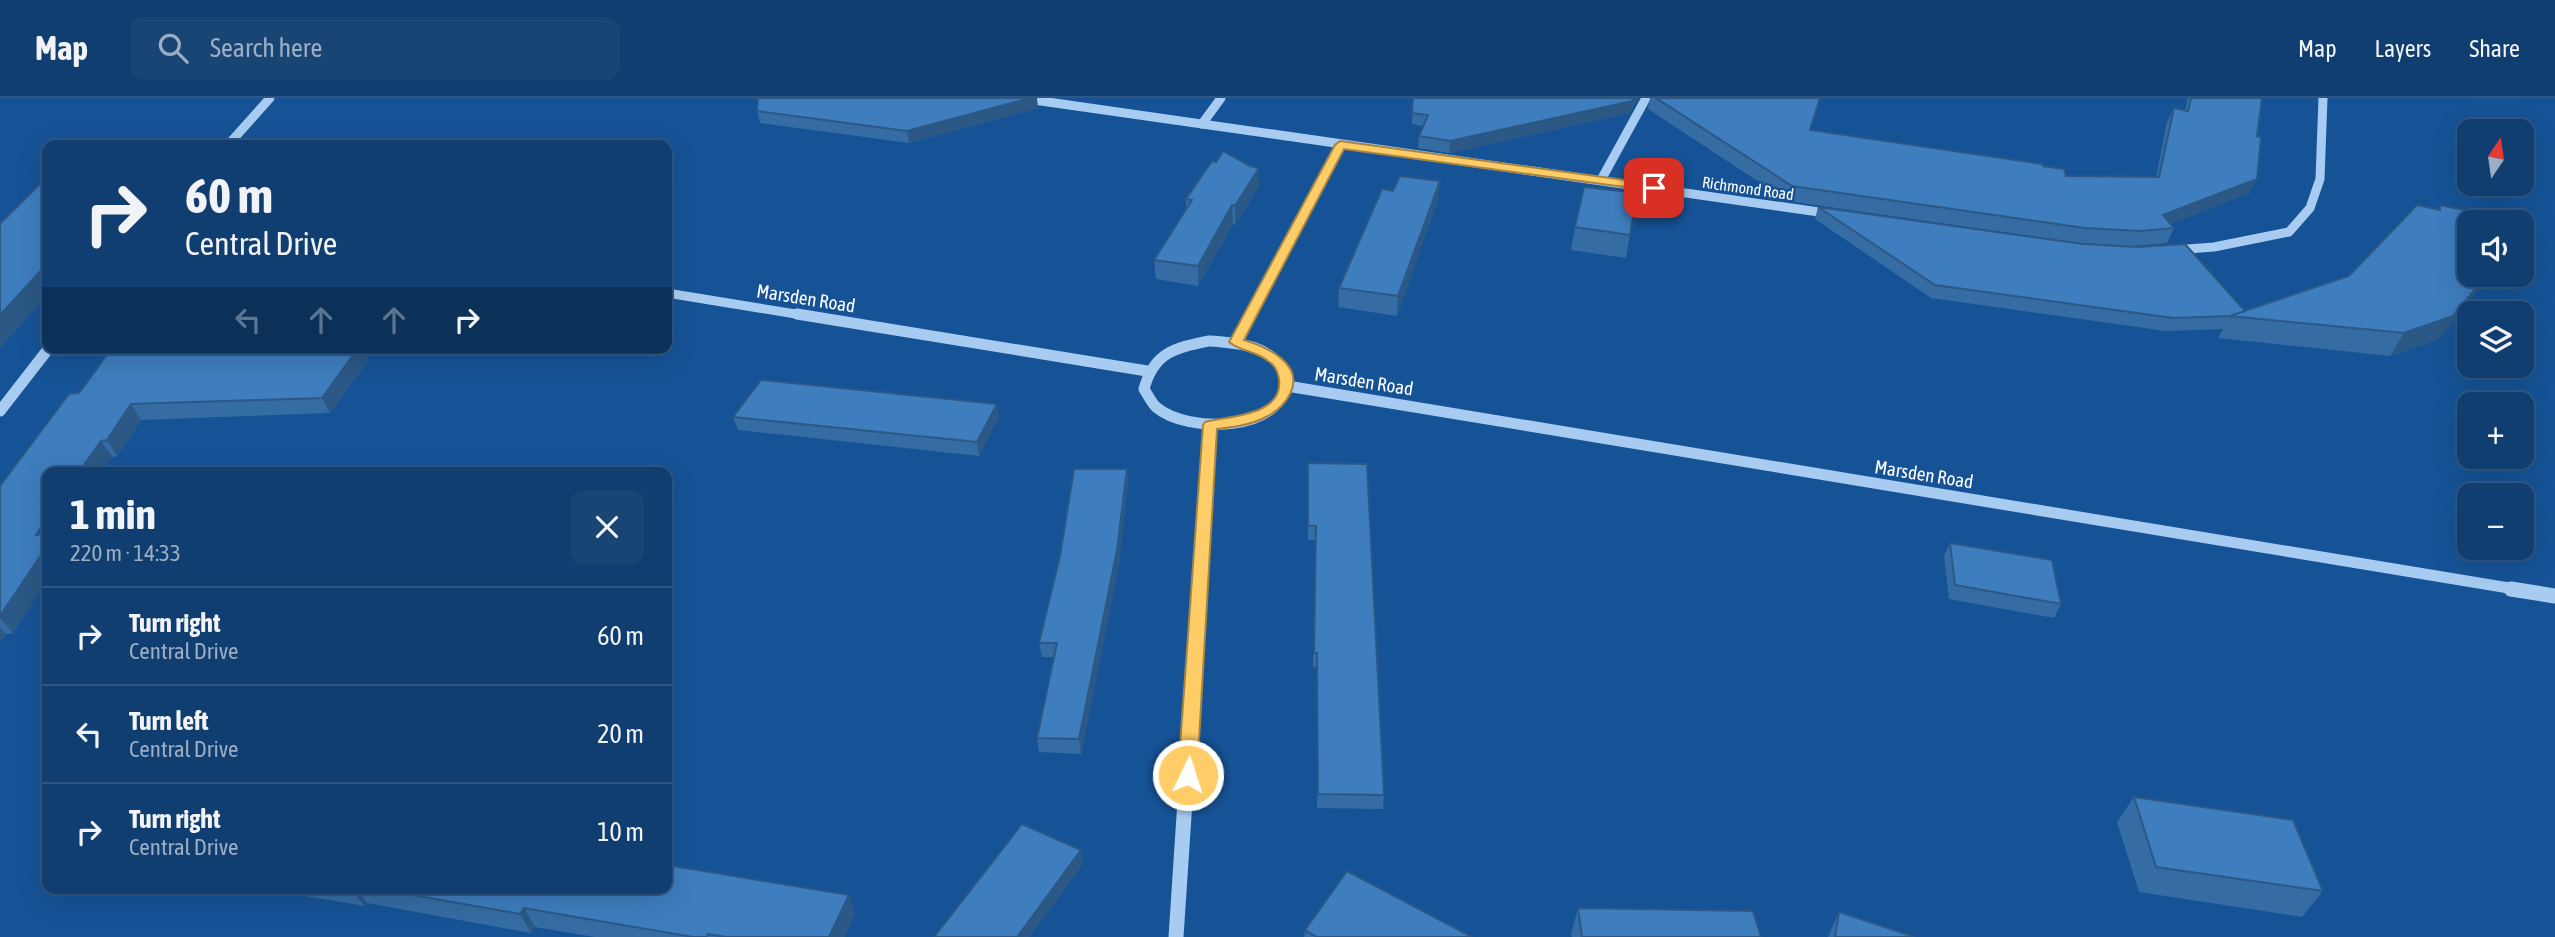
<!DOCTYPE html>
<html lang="en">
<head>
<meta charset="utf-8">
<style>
  :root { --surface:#103e70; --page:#194575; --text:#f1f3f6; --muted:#9caec3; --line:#305783 }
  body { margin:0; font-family:"Asap Condensed",sans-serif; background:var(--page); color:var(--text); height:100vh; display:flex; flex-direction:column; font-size:26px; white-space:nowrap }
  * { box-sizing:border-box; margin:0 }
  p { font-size:23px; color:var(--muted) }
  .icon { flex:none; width:38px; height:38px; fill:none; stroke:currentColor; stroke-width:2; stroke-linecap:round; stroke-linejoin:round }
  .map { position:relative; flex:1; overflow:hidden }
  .panel { position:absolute; left:42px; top:369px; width:630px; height:427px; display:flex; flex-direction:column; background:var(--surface); border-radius:14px; box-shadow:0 7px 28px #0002,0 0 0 2px var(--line) }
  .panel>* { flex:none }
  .top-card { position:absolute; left:42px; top:42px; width:630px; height:214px; border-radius:14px; box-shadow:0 7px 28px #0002,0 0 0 2px var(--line); background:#103e70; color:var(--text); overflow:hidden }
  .needle { width:46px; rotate:13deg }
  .controls { position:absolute; left:2457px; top:21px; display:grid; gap:14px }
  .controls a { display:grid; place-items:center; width:77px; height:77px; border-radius:14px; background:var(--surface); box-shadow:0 7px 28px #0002,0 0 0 2px var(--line); font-size:35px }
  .pin { position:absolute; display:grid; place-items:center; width:60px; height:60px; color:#fff; margin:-30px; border-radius:14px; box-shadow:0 4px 10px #0006 }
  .me { position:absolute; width:77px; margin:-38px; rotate:4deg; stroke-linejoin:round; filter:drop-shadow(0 0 5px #0008) }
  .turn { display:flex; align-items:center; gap:24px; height:147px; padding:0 28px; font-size:32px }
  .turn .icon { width:91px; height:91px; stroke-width:2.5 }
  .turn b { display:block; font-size:49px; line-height:60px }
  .lanes { display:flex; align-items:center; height:66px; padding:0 28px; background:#0003; justify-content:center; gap:35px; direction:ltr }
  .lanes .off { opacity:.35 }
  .round { display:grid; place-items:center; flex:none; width:74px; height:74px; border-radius:14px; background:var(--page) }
  .headline { display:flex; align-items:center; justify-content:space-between; height:119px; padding:0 28px }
  h1 { font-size:42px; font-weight:700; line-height:52px }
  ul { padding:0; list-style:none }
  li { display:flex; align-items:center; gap:21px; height:98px; padding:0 28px; border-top:2px solid var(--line) }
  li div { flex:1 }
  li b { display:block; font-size:26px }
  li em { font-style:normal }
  header { display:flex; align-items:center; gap:42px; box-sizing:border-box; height:98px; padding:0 35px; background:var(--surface); border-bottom:2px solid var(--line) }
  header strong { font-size:33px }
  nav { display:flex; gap:38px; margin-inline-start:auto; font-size:24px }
  .search { width:490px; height:63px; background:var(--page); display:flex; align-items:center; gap:18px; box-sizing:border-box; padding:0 24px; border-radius:14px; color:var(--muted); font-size:26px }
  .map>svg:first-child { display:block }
</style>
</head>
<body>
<header>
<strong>Map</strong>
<div class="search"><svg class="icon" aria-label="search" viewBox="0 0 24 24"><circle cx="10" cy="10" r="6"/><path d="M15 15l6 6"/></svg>Search here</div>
<nav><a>Map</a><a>Layers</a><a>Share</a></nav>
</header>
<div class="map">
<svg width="2555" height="839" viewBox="0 0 2555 839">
  <rect width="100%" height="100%" fill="#165396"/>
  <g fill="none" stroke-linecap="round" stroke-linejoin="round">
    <g stroke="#a8ccf1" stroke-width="9">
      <polyline points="1020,0 1833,116"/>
      <polyline points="1202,26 1221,0"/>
      <polyline points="228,47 270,0"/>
      <polyline points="1601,82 1646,0"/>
      <polyline points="2174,152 2214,149 2289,134 2310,110 2320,81 2323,0"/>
      <polyline points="667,195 808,218"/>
      <polyline points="1250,218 1340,47"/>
    </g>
    <g stroke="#a8ccf1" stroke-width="11">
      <polyline points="797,216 1147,273"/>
      <path d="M1209,243C1239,245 1275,247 1286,280C1287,335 1187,336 1156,309C1151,304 1148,297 1144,291C1154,254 1175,250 1209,243Z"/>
      <polyline points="1236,244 1251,216"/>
      <polyline points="1287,288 2521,492"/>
      <polyline points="0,313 49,250"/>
      <polyline points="1199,492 1210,327"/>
    </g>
    <g stroke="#a8ccf1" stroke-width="15">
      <polyline points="2511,491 2555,498"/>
      <polyline points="1176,839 1199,491"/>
    </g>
  </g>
  <g fill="#356ca3">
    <polygon points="1413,0 1637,1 1630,15 1449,55 1418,50 1419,38 1423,28 1412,26"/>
    <polygon points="1650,0 1820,0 1810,32 2043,68 2066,78 2156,79 2167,24 2174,10 2185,12 2188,0 2262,0 2249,95 2171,126 2174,130 2167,145 2133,148 2079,145 1788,103 1648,11"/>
    <polygon points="1038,10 909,45 760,25 757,13"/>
    <polygon points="1216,64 1259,88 1235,127 1233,126 1198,188 1156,181 1154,162 1186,111 1186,101"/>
    <polygon points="1393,93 1438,101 1397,218 1338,209 1339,190"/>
    <polygon points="1637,95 1626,160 1571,152 1575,129"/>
    <polygon points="2440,107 2439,241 2390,258 2218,240 2223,231 2166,233 1931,200 1815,121 1818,109 2245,213 2349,178 2438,111"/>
    <polygon points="299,250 361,250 368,263 330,315 141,322 117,358 47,374 13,535 6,536 0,545 0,388 188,254"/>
    <polygon points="733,319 999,319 979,358 738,332"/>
    <polygon points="1308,365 1384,697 1383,711 1317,710 1317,569 1313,569 1316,442 1308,442"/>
    <polygon points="1127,371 1128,384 1119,466 1081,656 1039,654 1037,640 1054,559 1042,559 1039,545"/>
    <polygon points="1950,445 2061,506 2054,520 1949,501 1944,458"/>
    <polygon points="2134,699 2323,793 2302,819 2139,794 2117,724"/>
    <polygon points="264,791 667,791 855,815 844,839 595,839 535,829 531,835 367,805 364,808"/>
    <polygon points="1578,810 1761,839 1572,839 1571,836"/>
    <polygon points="1839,814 1915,839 1828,839"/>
    <polygon points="1305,832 1472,839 1304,839"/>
  </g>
  <g fill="#2b5885">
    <polygon points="1030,0 1037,0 1038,10 909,45 907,33"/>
    <polygon points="1634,0 1638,0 1630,15 1449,55 1450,43"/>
    <polygon points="1259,70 1259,88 1235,127 1235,108"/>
    <polygon points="2257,81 2249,95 2159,131 2163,117"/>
    <polygon points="1440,83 1438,101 1397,218 1398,198"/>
    <polygon points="1232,107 1233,126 1198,188 1198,168"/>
    <polygon points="47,166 47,197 0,250 0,217"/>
    <polygon points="2487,177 2491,177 2439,241 2390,258 2404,235"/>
    <polygon points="171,250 191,250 178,270 168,255"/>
    <polygon points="358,250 361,250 368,263 330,315 322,300"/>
    <polygon points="131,306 141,322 117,358 107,342"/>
    <polygon points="997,306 999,319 979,358 977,344"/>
    <polygon points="101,343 112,358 101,374 79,374"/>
    <polygon points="1127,371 1128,384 1119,466 1081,656 1079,641"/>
    <polygon points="47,420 47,483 13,535 0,520 0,518 36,437"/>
    <polygon points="0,530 6,536 0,545"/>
    <polygon points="1081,752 1083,766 1030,839 1017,839"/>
    <polygon points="352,791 357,791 367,805 364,808"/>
    <polygon points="849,797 855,815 844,839 829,839"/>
    <polygon points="524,810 535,829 531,835 520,816"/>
  </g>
  <g fill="#3e7dbe" stroke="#2b5885" stroke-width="2">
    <polygon points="758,0 1030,0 907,33 757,13"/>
    <polygon points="1413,0 1634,0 1632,3 1450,43 1419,38 1428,17 1412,15"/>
    <polygon points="1656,0 1820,0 1810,32 2042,66 2043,68 2064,71 2066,78 2159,79 2174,10 2188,13 2191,0 2262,0 2257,38 2261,39 2257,81 2163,117 2174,130 2140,133 2085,130 1792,88"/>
    <polygon points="1223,53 1250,68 1259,70 1235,108 1232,107 1198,168 1154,162 1192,102 1186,101 1212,63 1216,64"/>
    <polygon points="1400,78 1440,83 1398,198 1339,190 1382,91 1393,93"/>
    <polygon points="47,79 47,166 0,217 0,126"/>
    <polygon points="1584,89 1637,95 1630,137 1575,129"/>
    <polygon points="2417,107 2440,112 2440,107 2511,122 2511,124 2469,124 2469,177 2487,177 2453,218 2404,235 2229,218 2349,178"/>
    <polygon points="1818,109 2083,146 2138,149 2185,146 2245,213 2230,218 2173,220 1935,187"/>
    <polygon points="112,250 171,250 168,255 299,250 358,250 322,300 131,306 107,342 101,343 79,374 47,374 47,420 36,437 47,435 47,448 0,518 0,388 69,296 79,295"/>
    <polygon points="761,282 997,306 977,344 733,319"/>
    <polygon points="1308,365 1367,366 1384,697 1318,696 1317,555 1314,555 1316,428 1308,428"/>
    <polygon points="1074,371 1127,371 1117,452 1079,641 1037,640 1057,545 1039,545 1060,458"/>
    <polygon points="1950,445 2052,462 2061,506 1955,487"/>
    <polygon points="2134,699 2293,722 2323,793 2156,769"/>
    <polygon points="1022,726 1081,752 1017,839 934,839"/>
    <polygon points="667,767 849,797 829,839 726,839 708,836 706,839 693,839 524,810 520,816 380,791 667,791"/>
    <polygon points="1347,773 1472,839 1317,839 1305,832"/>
    <polygon points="1578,810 1753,813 1761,839 1582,839"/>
    <polygon points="1839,814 1915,839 1835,839"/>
  </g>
  <path fill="#ffcd68" stroke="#a68544" stroke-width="2" d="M1340,43L1654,86L1659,90L1654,93L1344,51L1244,242C1267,249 1305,266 1290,296C1285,306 1276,314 1266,319C1251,327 1234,329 1217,331L1197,677L1194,682L1188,685L1181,682L1178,677L1203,327L1205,324C1228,318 1284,318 1279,281C1278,274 1275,267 1268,263C1257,253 1239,253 1229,244L1335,47Z"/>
  <g text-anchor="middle" stroke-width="5" stroke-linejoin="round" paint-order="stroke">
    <g font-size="16" fill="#fff" stroke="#165396">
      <text transform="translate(1748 90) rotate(8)" y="6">Richmond Road</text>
    </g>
    <g font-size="19" fill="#fff" stroke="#165396">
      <text transform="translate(806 200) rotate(9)" y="7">Marsden Road</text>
      <text transform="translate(1364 283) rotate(9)" y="7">Marsden Road</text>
      <text transform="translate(1924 376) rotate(9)" y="7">Marsden Road</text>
    </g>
  </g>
</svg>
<div class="controls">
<a><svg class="needle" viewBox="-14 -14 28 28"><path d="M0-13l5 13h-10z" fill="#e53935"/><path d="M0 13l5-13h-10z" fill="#9caec3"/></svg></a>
<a><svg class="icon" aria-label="sound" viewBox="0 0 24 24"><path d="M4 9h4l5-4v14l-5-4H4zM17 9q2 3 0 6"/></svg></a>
<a><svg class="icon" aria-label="layers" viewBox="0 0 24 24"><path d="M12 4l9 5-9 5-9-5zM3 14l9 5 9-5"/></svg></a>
<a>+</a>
<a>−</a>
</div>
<div class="pin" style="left:1654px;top:90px;background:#d93025"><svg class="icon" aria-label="arrive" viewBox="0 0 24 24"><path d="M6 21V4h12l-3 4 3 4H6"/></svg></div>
<svg class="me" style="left:1188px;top:677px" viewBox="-20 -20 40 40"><circle r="17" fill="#ffcd68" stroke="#fff" stroke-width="3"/><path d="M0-11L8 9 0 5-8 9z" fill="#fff"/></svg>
<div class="top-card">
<div class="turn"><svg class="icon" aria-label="right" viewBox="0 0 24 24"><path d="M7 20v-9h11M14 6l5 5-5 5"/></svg><div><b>60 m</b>Central Drive</div></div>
<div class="lanes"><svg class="icon off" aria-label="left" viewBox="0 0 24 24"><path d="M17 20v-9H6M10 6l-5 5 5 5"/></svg><svg class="icon off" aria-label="ahead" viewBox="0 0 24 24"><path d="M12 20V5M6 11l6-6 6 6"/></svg><svg class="icon off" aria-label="ahead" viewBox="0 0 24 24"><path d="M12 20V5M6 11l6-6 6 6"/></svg><svg class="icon" aria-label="right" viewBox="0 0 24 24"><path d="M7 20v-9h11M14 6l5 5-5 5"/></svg></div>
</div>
<section class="panel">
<div class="headline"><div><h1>1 min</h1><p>220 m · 14:33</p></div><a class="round"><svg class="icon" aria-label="close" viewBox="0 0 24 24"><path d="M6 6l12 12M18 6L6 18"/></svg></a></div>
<ul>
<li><svg class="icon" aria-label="right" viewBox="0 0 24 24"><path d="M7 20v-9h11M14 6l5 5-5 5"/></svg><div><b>Turn right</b><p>Central Drive</p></div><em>60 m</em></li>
<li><svg class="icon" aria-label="left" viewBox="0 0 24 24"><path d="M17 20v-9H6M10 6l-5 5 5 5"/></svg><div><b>Turn left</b><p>Central Drive</p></div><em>20 m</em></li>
<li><svg class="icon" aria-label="right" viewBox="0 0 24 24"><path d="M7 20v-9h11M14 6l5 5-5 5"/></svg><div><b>Turn right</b><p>Central Drive</p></div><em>10 m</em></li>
</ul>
</section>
</div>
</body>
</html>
